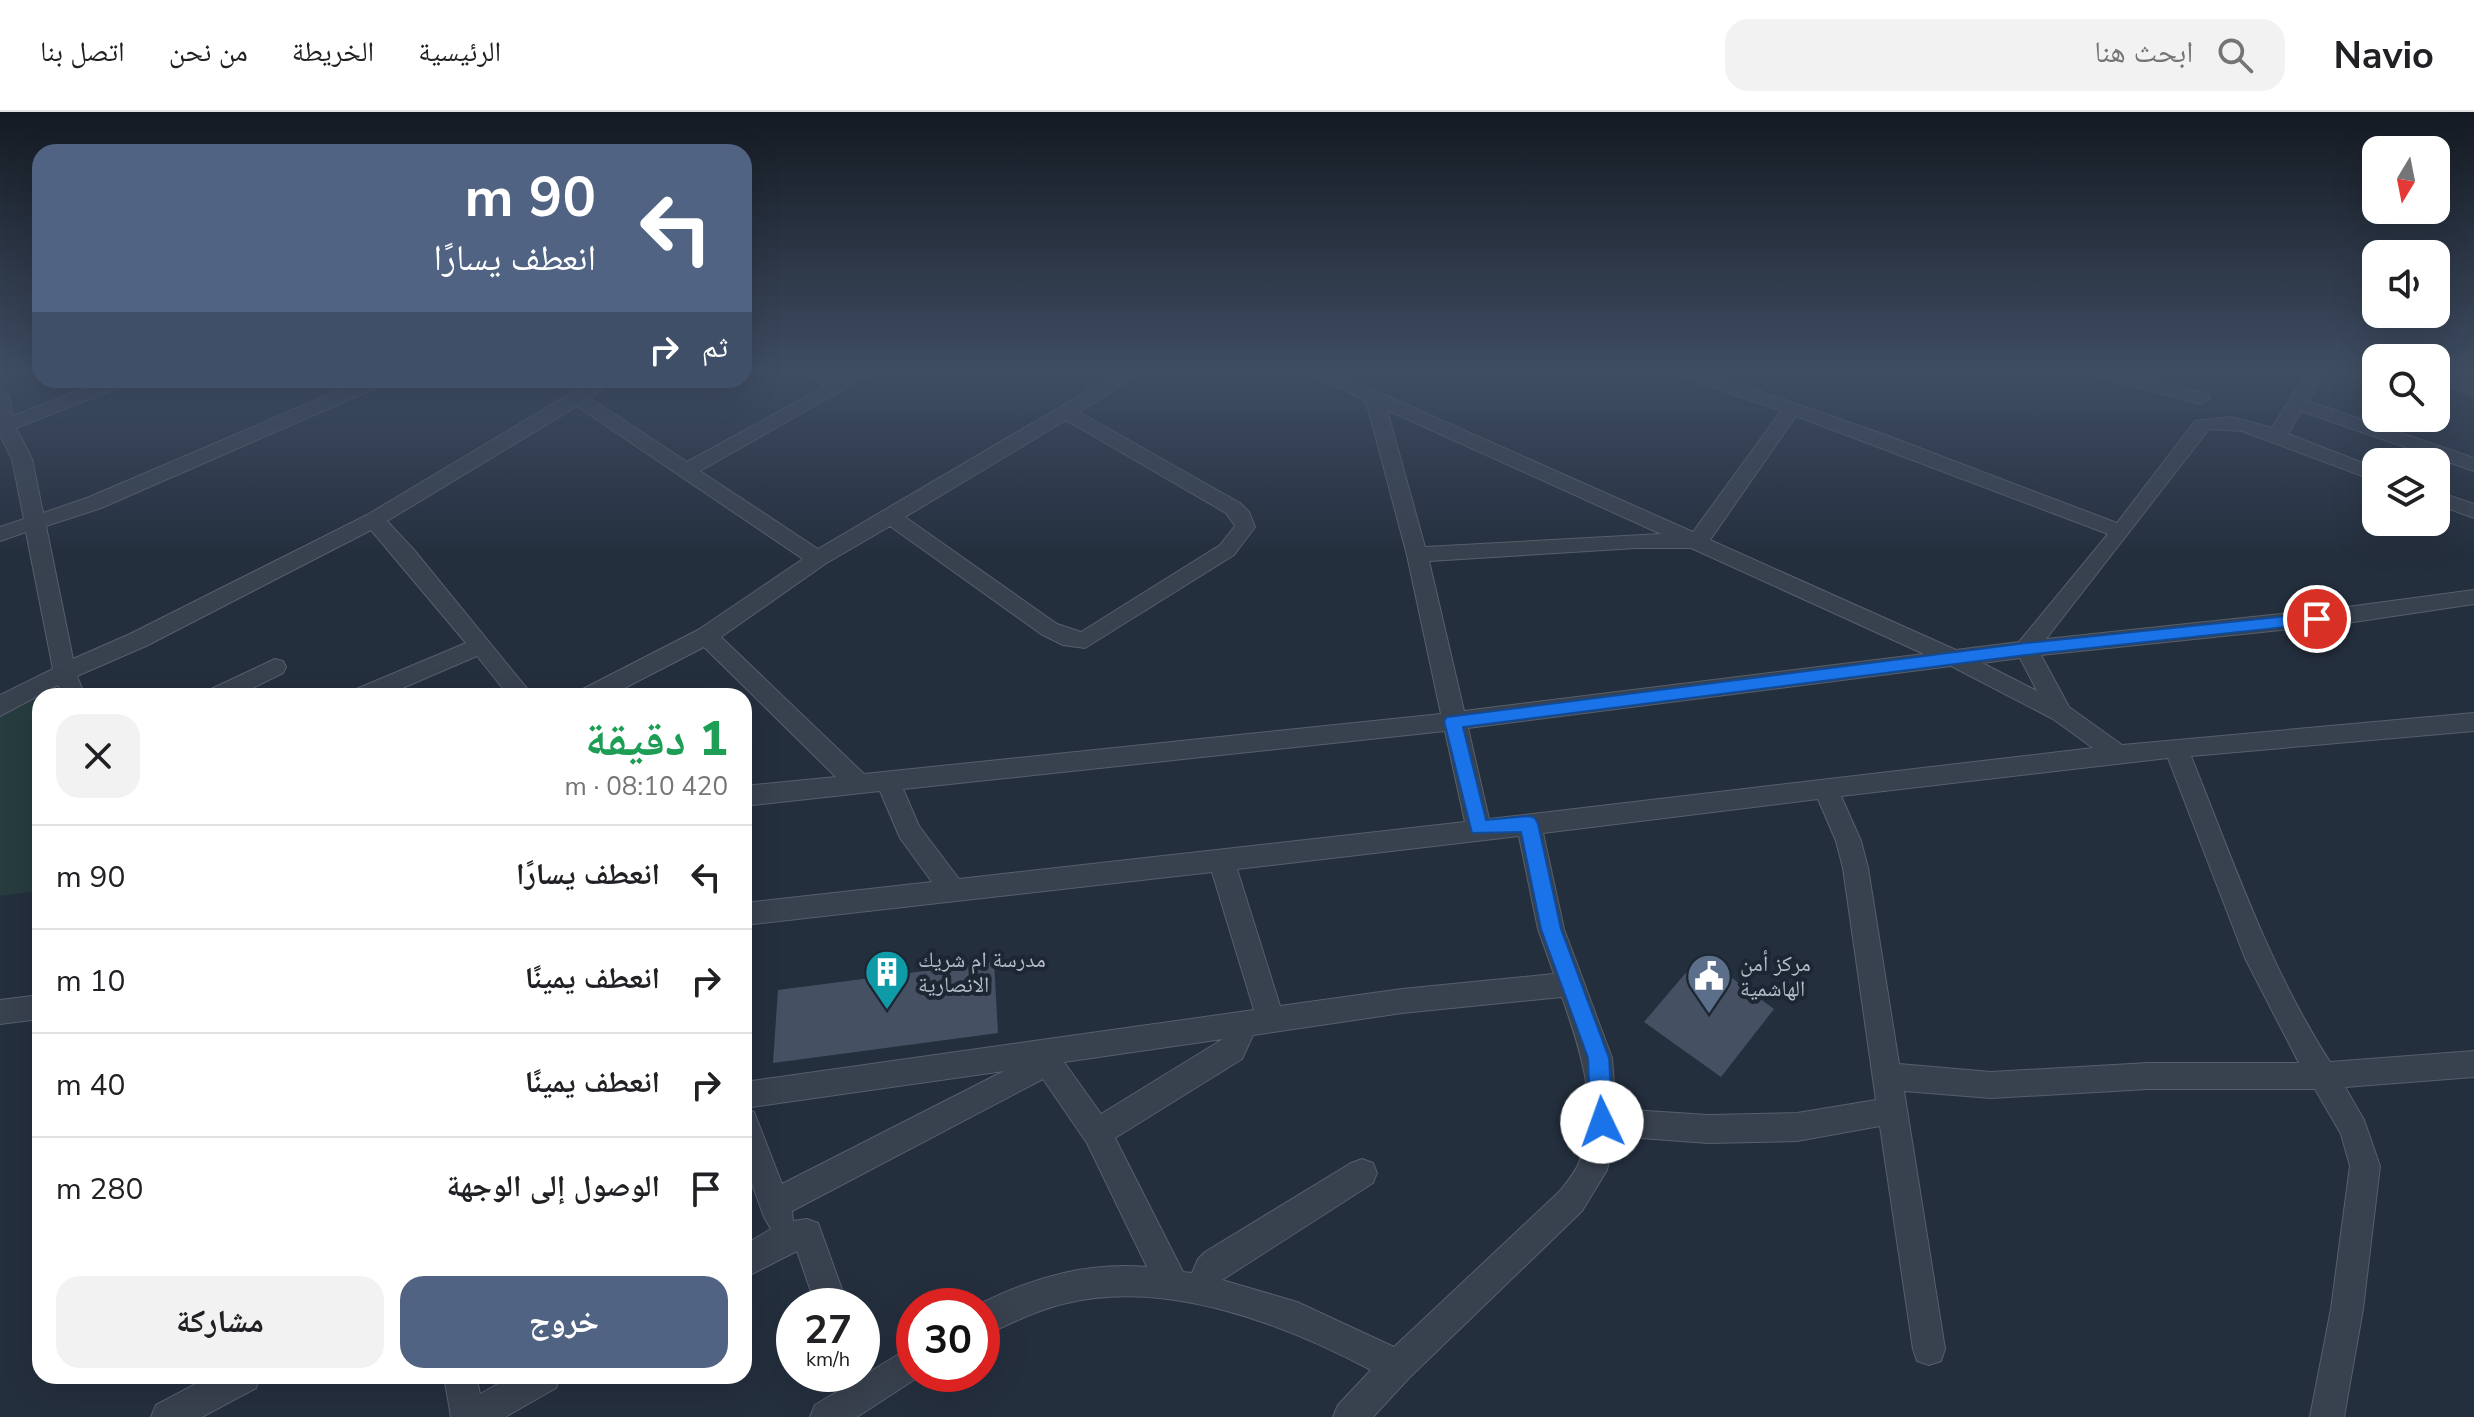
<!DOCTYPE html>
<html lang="ar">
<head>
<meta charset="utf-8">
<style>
  :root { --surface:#fff; --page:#f2f2f2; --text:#202124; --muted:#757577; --line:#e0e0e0; --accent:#506383 }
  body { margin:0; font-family:"Nunito Sans","Noto Naskh Arabic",sans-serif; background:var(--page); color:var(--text); direction:rtl; height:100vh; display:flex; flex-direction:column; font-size:30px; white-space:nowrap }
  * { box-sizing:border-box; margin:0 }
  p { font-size:26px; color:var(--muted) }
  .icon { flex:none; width:44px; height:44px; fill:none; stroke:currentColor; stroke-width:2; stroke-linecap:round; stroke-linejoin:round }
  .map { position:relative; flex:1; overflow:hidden; direction:ltr }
  .sheet { position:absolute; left:32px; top:576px; width:720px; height:696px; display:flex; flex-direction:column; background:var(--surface); border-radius:24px; box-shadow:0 8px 32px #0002; direction:rtl }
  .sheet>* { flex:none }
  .guide { position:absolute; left:32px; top:32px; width:720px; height:244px; border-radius:24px; box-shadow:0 8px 32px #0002; direction:rtl; background:#506383; color:#fff; overflow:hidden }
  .needle { width:52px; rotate:190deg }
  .tools { position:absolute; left:2362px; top:24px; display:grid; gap:16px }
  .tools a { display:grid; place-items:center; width:88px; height:88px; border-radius:16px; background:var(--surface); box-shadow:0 8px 32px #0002; font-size:40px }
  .speed { position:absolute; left:776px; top:1176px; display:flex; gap:16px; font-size:40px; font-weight:700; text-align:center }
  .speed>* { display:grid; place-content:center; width:104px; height:104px; border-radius:50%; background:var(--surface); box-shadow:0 8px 32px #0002; line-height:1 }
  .speed small { font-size:20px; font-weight:400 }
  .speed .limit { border:12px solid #d22; background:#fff; color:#111 }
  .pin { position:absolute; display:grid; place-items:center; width:68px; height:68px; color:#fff; margin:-34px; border:4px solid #fff; border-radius:50%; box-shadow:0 2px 8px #0007 }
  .me { position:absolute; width:88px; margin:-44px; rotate:357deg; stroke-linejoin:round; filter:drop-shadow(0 0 6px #0008) }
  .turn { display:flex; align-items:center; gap:28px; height:168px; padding:0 24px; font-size:36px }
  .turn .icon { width:104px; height:104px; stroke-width:2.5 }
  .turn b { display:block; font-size:56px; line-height:68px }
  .then { display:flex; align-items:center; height:76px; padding:0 24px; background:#0003; gap:16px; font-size:30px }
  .round { display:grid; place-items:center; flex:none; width:84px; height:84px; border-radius:24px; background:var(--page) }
  .headline { display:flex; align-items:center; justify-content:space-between; height:136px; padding:0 24px }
  h1 { font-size:48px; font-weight:800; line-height:60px; color:#1e9e55 }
  .button { display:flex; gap:16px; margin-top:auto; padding:16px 24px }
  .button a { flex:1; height:92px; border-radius:24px; background:var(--accent); color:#fff; font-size:32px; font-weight:800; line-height:92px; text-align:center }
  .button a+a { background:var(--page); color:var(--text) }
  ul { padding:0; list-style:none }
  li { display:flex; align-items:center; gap:24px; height:104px; padding:0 24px; border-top:2px solid var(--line) }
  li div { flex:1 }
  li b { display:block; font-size:30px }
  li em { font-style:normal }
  header { display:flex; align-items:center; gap:48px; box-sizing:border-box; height:112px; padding:0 40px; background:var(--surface); border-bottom:2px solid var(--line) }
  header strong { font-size:38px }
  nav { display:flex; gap:44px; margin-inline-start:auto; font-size:28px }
  .search { width:560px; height:72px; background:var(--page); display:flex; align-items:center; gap:20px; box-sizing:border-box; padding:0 28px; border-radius:24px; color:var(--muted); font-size:30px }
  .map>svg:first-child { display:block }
</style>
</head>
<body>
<header>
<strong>Navio</strong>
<div class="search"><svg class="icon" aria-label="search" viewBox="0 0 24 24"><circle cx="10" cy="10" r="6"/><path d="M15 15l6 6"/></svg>ابحث هنا</div>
<nav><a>الرئيسية</a><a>الخريطة</a><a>من نحن</a><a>اتصل بنا</a></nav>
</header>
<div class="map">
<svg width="2474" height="1305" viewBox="0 0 2474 1305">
  <rect width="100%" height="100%" fill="#242f3e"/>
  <polygon fill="#263c3f" points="62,575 66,584 40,584 40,779 0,784 0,599"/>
  <g fill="#455162">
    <polygon points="1701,843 1774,897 1721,965 1644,910"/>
    <polygon points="994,850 998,921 773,951 778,878"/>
  </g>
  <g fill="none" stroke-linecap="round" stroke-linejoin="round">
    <g stroke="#565f6c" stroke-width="2">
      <g id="street">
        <path d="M804,260H825L838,268L852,260H874L700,359L818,437L1120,260H1142L1079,300L1240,391L1249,400L1255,415L1234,443L1085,536L1063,533L1041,522L890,414L825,452L721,525L864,662L1441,602L1407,443L1368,296L1363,287L1313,264L1310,260H1333L1693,420L1781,299L1682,264L1679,260H1705L1888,324L2117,411L2195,309L2231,305L2272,316L2307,260H2325L2308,289L2474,346V359L2301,299L2288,322L2376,356V369L2242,319L2209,317L2046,527L2347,495L2474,478V492L2347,511L2041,543L2069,595L2122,633L2474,601V619L2191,644C2233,749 2269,855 2330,950L2474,939V965L2345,975L2364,1008L2380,1054L2363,1197L2344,1305H2310L2331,1197L2350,1054L2341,1022L2315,977H2148L1991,986L1904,979L1945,1237L1941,1249L1929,1253L1917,1249L1913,1237L1880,1014L1797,1029L1708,1031L1614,1024L1607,1058L1582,1099L1409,1266L1373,1305H1333L1338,1293L1371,1258C1284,1212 1167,1167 1067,1191C1036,1198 1011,1212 982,1224V1194H976C1031,1166 1085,1150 1147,1155L1087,1031L1043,967L792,1099L793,1109L807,1107L818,1111L848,1194H816L797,1139L744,1166V1133L771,1117L764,1105L744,1050V996L754,1000L782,1072L1004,959L744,996V970L1254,898L1212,760L744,813V791L932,770L900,726L880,679L744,694V674L836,665L704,535L609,584H578L581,578L698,518L803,447L577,294L387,409L414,438L533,584H509L477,544L384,584H351L354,578L466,531L371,418L146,534L77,564L85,584H63L58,573L0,604V583L53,557L26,420L0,429V415L24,407L12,347L0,323V278L9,284L13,304L106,268H131L128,272L16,316L32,347L43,401L87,386L363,268H388L385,272L101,396L46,414L73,547L130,522L367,403L593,268H615L590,286L687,350L824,275ZM1387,298L1661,422L1425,435ZM1796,304L2108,422L2019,530L1956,538L1710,428ZM1066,308L1226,401L1235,414L1220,433L1081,520L1057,512L905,405ZM1636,436H1691L1924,542L1464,599L1429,449ZM2020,546L2037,579L1982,551ZM1951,554L2053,607L2093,636L1489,707L1468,616ZM1445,619L1465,710L959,767L919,714L903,677ZM2168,646L2245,846L2299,951H2148L1991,960L1899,952L1868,756L1861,729L1841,684ZM1818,687L1836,729L1843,756L1876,988L1797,1001L1708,1003L1616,997L1612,946L1564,817L1543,721ZM1519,724L1538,817L1554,862L1402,877L1280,894L1237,757ZM1562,885C1580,936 1602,1000 1578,1053C1574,1062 1566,1071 1560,1079L1394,1235L1297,1190L1222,1168L1373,1071L1377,1061L1373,1051L1362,1047L1351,1051L1205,1140L1198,1147L1192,1161L1183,1160L1115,1026L1242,947L1253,923L1402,901ZM1223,927L1101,1002L1064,950Z"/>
        <polygon points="2093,260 2122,260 2208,282 2210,286 2201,292 2096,264"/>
        <polygon points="2436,260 2474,271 2474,283 2436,271"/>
        <polygon points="2436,379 2474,392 2474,406 2436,392"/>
        <polygon points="275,547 283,549 286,555 283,561 237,584 206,584 209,578"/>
        <polygon points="40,883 40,907 0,912 0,888"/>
        <polygon points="914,1233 914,1262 923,1262 857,1305 810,1305 815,1293"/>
        <polygon points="211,1264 260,1264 256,1276 202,1305 151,1305 156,1293"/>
        <polygon points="444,1264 476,1264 480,1282 512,1264 560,1264 556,1276 505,1305 451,1305"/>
      </g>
    </g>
    <use href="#street" fill="#38414e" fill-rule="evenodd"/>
  </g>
  <linearGradient id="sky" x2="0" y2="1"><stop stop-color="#141a22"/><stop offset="0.59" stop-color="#3f4d63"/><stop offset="1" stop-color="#3f4d63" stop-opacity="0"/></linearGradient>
  <rect width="2474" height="442" fill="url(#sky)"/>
  <polygon fill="#1a73e8" stroke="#114b97" stroke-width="2" points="2317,501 2325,507 2323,511 2026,543 1463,615 1486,708 1529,704 1535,706 1538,712 1561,817 1609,946 1613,1010 1610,1018 1602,1021 1594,1018 1591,1010 1588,946 1541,817 1521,720 1472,721 1444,609 1447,605 2026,531"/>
  <defs>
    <g id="building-pin" transform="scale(2.3)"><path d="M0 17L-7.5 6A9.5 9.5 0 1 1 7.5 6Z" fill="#0f9aa8" stroke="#1d2633"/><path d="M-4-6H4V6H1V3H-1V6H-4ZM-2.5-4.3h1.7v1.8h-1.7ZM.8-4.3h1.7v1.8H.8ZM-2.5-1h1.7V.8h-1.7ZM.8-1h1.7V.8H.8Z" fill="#fff"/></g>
    <g id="civic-pin" transform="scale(2.3)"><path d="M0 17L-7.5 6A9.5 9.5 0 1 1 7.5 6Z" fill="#5c6f8a" stroke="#1d2633"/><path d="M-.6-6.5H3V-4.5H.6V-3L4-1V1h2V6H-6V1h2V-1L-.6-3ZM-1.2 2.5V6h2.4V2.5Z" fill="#fff"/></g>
  </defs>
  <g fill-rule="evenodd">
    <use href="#building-pin" x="887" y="860"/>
    <use href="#civic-pin" x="1709" y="864"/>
  </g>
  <g text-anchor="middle" stroke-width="8" stroke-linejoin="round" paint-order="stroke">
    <g font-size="22" fill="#b4bcc9" stroke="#1d2633" text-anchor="start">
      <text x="918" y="855">مدرسة ام شريك<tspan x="918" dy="25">الانصارية</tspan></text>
      <text x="1740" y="859">مركز أمن<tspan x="1740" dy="25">الهاشمية</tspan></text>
    </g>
  </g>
</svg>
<div class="tools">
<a><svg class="needle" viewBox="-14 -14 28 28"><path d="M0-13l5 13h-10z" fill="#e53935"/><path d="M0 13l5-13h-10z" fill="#757577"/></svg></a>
<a><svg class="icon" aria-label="sound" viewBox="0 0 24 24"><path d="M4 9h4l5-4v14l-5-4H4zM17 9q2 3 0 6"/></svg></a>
<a><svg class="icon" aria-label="search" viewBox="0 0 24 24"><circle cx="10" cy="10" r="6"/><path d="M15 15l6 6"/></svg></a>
<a><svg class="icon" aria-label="layers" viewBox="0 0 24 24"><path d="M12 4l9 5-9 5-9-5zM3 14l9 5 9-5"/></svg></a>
</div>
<div class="speed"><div>27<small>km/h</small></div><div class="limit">30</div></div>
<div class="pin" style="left:2317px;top:507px;background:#d93025"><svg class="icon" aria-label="arrive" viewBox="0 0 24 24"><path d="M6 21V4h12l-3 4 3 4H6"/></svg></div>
<svg class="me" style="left:1602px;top:1010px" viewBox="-20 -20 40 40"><circle r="19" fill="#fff"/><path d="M0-13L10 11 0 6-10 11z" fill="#1a73e8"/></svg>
<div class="guide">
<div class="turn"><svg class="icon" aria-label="left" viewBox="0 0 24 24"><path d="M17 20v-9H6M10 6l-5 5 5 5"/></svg><div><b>90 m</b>انعطف يسارًا</div></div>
<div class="then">ثم<svg class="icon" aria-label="right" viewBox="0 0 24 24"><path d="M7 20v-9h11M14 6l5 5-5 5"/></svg></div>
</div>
<section class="sheet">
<div class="headline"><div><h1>1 دقيقة</h1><p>420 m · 08:10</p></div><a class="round"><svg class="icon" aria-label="close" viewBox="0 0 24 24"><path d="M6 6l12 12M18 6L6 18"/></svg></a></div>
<ul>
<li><svg class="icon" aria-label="left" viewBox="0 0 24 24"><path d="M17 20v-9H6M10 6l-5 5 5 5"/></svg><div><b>انعطف يسارًا</b></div><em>90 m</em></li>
<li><svg class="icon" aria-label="right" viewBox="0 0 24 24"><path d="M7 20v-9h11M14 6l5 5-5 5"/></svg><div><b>انعطف يمينًا</b></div><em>10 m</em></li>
<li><svg class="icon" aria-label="right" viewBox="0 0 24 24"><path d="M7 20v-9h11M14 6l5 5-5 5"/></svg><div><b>انعطف يمينًا</b></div><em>40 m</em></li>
<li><svg class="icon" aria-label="arrive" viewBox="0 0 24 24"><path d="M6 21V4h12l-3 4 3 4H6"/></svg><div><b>الوصول إلى الوجهة</b></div><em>280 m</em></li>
</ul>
<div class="button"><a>خروج</a><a>مشاركة</a></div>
</section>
</div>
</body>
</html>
